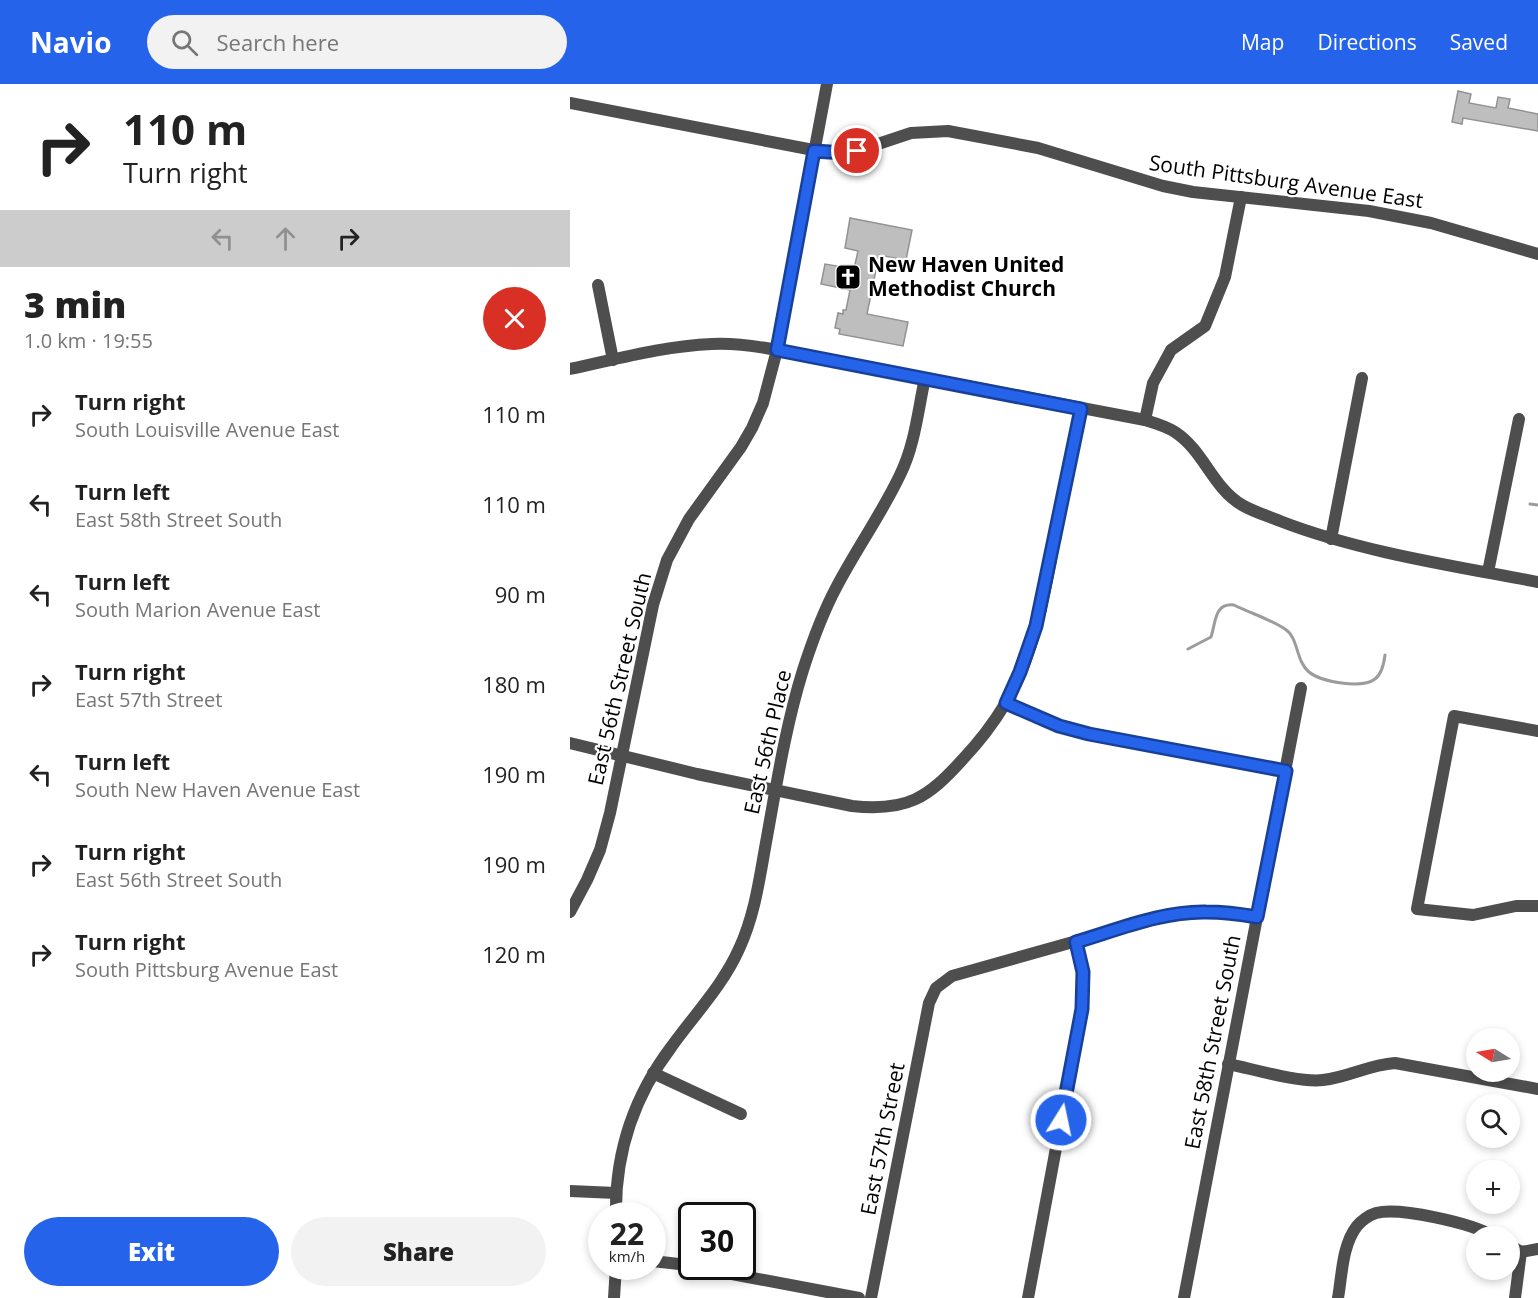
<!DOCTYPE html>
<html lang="en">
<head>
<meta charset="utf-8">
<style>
  :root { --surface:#fff; --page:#f2f2f2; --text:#222; --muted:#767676; --accent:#2563eb }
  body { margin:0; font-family:"Open Sans",sans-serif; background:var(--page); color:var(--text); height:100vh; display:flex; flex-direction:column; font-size:22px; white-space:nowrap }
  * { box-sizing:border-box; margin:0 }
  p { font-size:20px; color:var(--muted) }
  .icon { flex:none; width:33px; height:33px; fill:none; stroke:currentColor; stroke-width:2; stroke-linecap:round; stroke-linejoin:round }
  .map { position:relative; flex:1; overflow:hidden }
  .side { display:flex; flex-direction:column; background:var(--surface); width:570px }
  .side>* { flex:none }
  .top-card { background:#fff; color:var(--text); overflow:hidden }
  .needle { width:39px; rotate:281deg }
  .controls { position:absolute; left:896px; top:944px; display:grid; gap:12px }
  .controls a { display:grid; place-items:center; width:54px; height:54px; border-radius:50%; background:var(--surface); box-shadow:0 3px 9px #0003; font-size:30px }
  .speed { position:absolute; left:18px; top:1118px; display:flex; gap:12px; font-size:30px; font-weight:700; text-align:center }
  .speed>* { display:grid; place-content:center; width:78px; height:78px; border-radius:50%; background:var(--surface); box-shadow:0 3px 9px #0003; line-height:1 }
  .speed small { font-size:15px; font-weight:400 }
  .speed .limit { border:3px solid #111; border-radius:9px; background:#fff; color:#111 }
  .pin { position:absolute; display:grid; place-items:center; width:51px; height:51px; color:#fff; margin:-26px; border:3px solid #fff; border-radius:50%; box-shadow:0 2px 6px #0007 }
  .me { position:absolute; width:66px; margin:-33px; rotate:10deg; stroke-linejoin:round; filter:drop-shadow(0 0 4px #0008) }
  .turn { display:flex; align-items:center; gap:21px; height:126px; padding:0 24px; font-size:27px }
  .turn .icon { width:78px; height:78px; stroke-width:2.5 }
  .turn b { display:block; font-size:42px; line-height:51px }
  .lanes { display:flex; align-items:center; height:57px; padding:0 24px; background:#0003; justify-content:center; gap:30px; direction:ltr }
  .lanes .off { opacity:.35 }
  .round { display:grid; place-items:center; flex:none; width:63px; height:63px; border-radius:32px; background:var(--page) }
  .headline { display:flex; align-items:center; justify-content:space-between; height:102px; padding:0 24px }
  h1 { font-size:36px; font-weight:800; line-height:45px }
  .cta { display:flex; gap:12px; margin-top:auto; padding:12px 24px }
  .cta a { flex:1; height:69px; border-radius:36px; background:var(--accent); color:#fff; font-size:24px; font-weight:800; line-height:69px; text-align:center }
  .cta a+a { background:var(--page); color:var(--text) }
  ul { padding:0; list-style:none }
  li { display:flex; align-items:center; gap:18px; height:90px; padding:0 24px }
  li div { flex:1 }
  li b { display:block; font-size:22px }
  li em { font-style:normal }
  header { display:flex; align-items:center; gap:36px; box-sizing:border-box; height:84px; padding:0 30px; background:var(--accent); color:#fff }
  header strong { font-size:28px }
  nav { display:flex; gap:33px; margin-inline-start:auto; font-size:21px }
  .search { width:420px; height:54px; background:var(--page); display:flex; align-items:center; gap:15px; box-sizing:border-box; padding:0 21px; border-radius:33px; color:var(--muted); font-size:22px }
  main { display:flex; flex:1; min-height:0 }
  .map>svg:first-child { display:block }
</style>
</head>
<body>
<header>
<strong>Navio</strong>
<div class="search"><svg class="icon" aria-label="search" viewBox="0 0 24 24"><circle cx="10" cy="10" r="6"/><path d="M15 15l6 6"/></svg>Search here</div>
<nav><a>Map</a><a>Directions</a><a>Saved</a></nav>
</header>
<main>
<section class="side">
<div class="top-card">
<div class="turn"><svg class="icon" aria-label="right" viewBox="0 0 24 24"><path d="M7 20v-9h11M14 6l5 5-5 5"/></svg><div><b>110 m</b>Turn right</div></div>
<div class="lanes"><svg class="icon off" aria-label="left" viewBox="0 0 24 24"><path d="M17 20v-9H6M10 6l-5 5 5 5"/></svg><svg class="icon off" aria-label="ahead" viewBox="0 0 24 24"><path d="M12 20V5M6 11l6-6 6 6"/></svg><svg class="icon" aria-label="right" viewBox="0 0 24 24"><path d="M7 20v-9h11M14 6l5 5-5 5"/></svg></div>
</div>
<div class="headline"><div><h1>3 min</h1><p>1.0 km · 19:55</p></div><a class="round" style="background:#d93025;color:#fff"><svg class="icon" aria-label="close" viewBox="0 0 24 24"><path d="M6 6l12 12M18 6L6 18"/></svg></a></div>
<ul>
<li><svg class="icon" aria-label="right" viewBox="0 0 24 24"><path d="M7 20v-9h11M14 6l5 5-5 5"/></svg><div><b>Turn right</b><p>South Louisville Avenue East</p></div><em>110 m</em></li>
<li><svg class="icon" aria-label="left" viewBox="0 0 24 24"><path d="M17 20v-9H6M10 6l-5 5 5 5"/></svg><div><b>Turn left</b><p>East 58th Street South</p></div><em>110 m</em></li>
<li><svg class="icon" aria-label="left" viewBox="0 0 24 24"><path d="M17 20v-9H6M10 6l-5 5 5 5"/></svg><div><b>Turn left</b><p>South Marion Avenue East</p></div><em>90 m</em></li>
<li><svg class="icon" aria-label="right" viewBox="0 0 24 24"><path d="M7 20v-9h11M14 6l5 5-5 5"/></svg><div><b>Turn right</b><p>East 57th Street</p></div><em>180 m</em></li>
<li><svg class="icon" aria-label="left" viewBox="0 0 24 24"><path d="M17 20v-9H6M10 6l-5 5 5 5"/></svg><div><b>Turn left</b><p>South New Haven Avenue East</p></div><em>190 m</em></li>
<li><svg class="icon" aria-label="right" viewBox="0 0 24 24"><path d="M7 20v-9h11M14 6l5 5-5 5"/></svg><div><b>Turn right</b><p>East 56th Street South</p></div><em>190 m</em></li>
<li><svg class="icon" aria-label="right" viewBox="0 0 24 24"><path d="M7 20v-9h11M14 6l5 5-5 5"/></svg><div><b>Turn right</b><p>South Pittsburg Avenue East</p></div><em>120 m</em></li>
</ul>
<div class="cta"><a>Exit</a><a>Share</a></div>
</section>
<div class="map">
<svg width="968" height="1214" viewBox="0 0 968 1214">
  <rect width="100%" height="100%" fill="#fff"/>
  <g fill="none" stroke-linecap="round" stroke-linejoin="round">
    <g stroke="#9c9c9c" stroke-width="3">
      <polyline points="960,420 968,421"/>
      <path d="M618,565L641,553C646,538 644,519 664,521C680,529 700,535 715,545C729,554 725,576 739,588C751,598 792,605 805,595C812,590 814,579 815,571"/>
    </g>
  </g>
  <g fill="#bebebe" stroke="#929292" stroke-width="1.5">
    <polygon points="888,7 901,10 899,19 926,24 928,13 940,15 938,24 968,30 968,47 893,34 892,40 882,38"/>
    <polygon points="280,134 342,146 336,176 309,171 297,230 338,238 333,262 269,250 270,245 265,244 268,229 273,230 273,226 276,226 280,206 251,200 255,180 284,185 288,167 275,164"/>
  </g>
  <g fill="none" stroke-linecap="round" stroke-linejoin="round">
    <g stroke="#4e4e4e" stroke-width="12">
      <polyline points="0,19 259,69 287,67 341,49 378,47 468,64 593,102 623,108 799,127 861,139 968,170"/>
      <polyline points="28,201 43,276"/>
      <path d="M0,285C47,275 94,262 142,260C163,259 186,262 207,266L575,336C585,339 596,342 605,348C634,367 642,403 672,421C684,428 698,432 710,437C790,468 884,482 968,498"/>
      <polyline points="575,336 583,299 601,266 635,242 655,193 671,113"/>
      <polyline points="761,455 792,294"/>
      <polyline points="918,488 949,335"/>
      <polyline points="436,619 489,642 519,650 716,687"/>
      <polyline points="968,647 884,632 847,825 903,831 946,822 968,822"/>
      <path d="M0,659L127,690L282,722C337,728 358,714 393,675C409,658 423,640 435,620C464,572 474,513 484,459C493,414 502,370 511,325"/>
      <polyline points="0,828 17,796 30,766 40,729 83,521 97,476 119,435 171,363 182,344 193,319 207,266 257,0"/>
      <path d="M658,980C683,985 730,999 753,996C779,993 798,981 825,979L968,1005"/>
      <polyline points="83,989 171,1030"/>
      <polyline points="0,1107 46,1109"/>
      <path d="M46,1131C45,1069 64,1012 102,962C125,930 153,901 169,865C184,833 189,798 195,764C206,704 215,644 233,586C242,558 253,528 267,502C287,464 312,429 330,391C345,361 348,326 355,294"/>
      <polyline points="939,1161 951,1168"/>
      <polyline points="951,1168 968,1165"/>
      <polyline points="82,1177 109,1180 289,1214"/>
      <polyline points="44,1214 46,1182"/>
      <polyline points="301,1214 359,919 366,904 382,892 592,833 635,827 687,833"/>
      <polyline points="458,1214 512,925 513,888 506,858"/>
      <polyline points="614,1214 731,604"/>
      <path d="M768,1214C772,1192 772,1161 787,1142C791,1137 799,1131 806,1129C830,1123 901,1139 923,1152"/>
      <polyline points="945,1214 951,1168"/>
    </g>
  </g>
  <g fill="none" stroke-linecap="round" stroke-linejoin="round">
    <g stroke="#184099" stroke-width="15">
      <path id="route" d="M287,67L275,69L244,67L207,266L511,325L466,542L450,588L436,619L489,642L519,650L716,687L687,833C670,830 653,828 636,828C592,827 547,846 506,858L513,888L512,925L491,1036"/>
    </g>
    <use href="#route" stroke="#2563eb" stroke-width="10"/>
  </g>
  <defs>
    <g id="church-square" transform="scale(1.35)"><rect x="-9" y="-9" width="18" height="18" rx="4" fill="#000" stroke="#fff"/><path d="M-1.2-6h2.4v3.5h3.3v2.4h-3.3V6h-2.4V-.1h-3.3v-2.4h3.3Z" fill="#fff"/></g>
  </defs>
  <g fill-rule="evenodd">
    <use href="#church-square" x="278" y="193"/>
  </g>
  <g text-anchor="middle" stroke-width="4.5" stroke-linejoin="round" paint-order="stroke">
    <g font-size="21" fill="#000" stroke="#fff">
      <text transform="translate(716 98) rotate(8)" y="7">South Pittsburg Avenue East</text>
      <text transform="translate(50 595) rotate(-77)" y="7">East 56th Street South</text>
      <text transform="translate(198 658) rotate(-77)" y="7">East 56th Place</text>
      <text transform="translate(643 958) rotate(-79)" y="7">East 58th Street South</text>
      <text transform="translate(313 1055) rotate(-79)" y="7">East 57th Street</text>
    </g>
    <g font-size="21" font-weight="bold" fill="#000" stroke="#fff" text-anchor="start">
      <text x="298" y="188">New Haven United<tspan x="298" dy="24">Methodist Church</tspan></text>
    </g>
  </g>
</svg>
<div class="controls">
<a><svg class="needle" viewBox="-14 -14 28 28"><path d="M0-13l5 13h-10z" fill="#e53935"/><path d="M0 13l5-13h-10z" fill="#767676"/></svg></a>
<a><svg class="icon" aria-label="search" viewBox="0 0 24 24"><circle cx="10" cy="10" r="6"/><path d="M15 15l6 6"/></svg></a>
<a>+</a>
<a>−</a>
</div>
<div class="speed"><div>22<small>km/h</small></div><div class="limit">30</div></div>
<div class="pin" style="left:287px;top:67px;background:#d93025"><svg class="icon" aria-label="arrive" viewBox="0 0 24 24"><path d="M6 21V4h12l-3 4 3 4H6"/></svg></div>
<svg class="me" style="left:491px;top:1036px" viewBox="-20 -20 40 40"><circle r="17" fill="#2563eb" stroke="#fff" stroke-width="3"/><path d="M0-11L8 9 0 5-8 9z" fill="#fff"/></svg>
</div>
</main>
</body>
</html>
